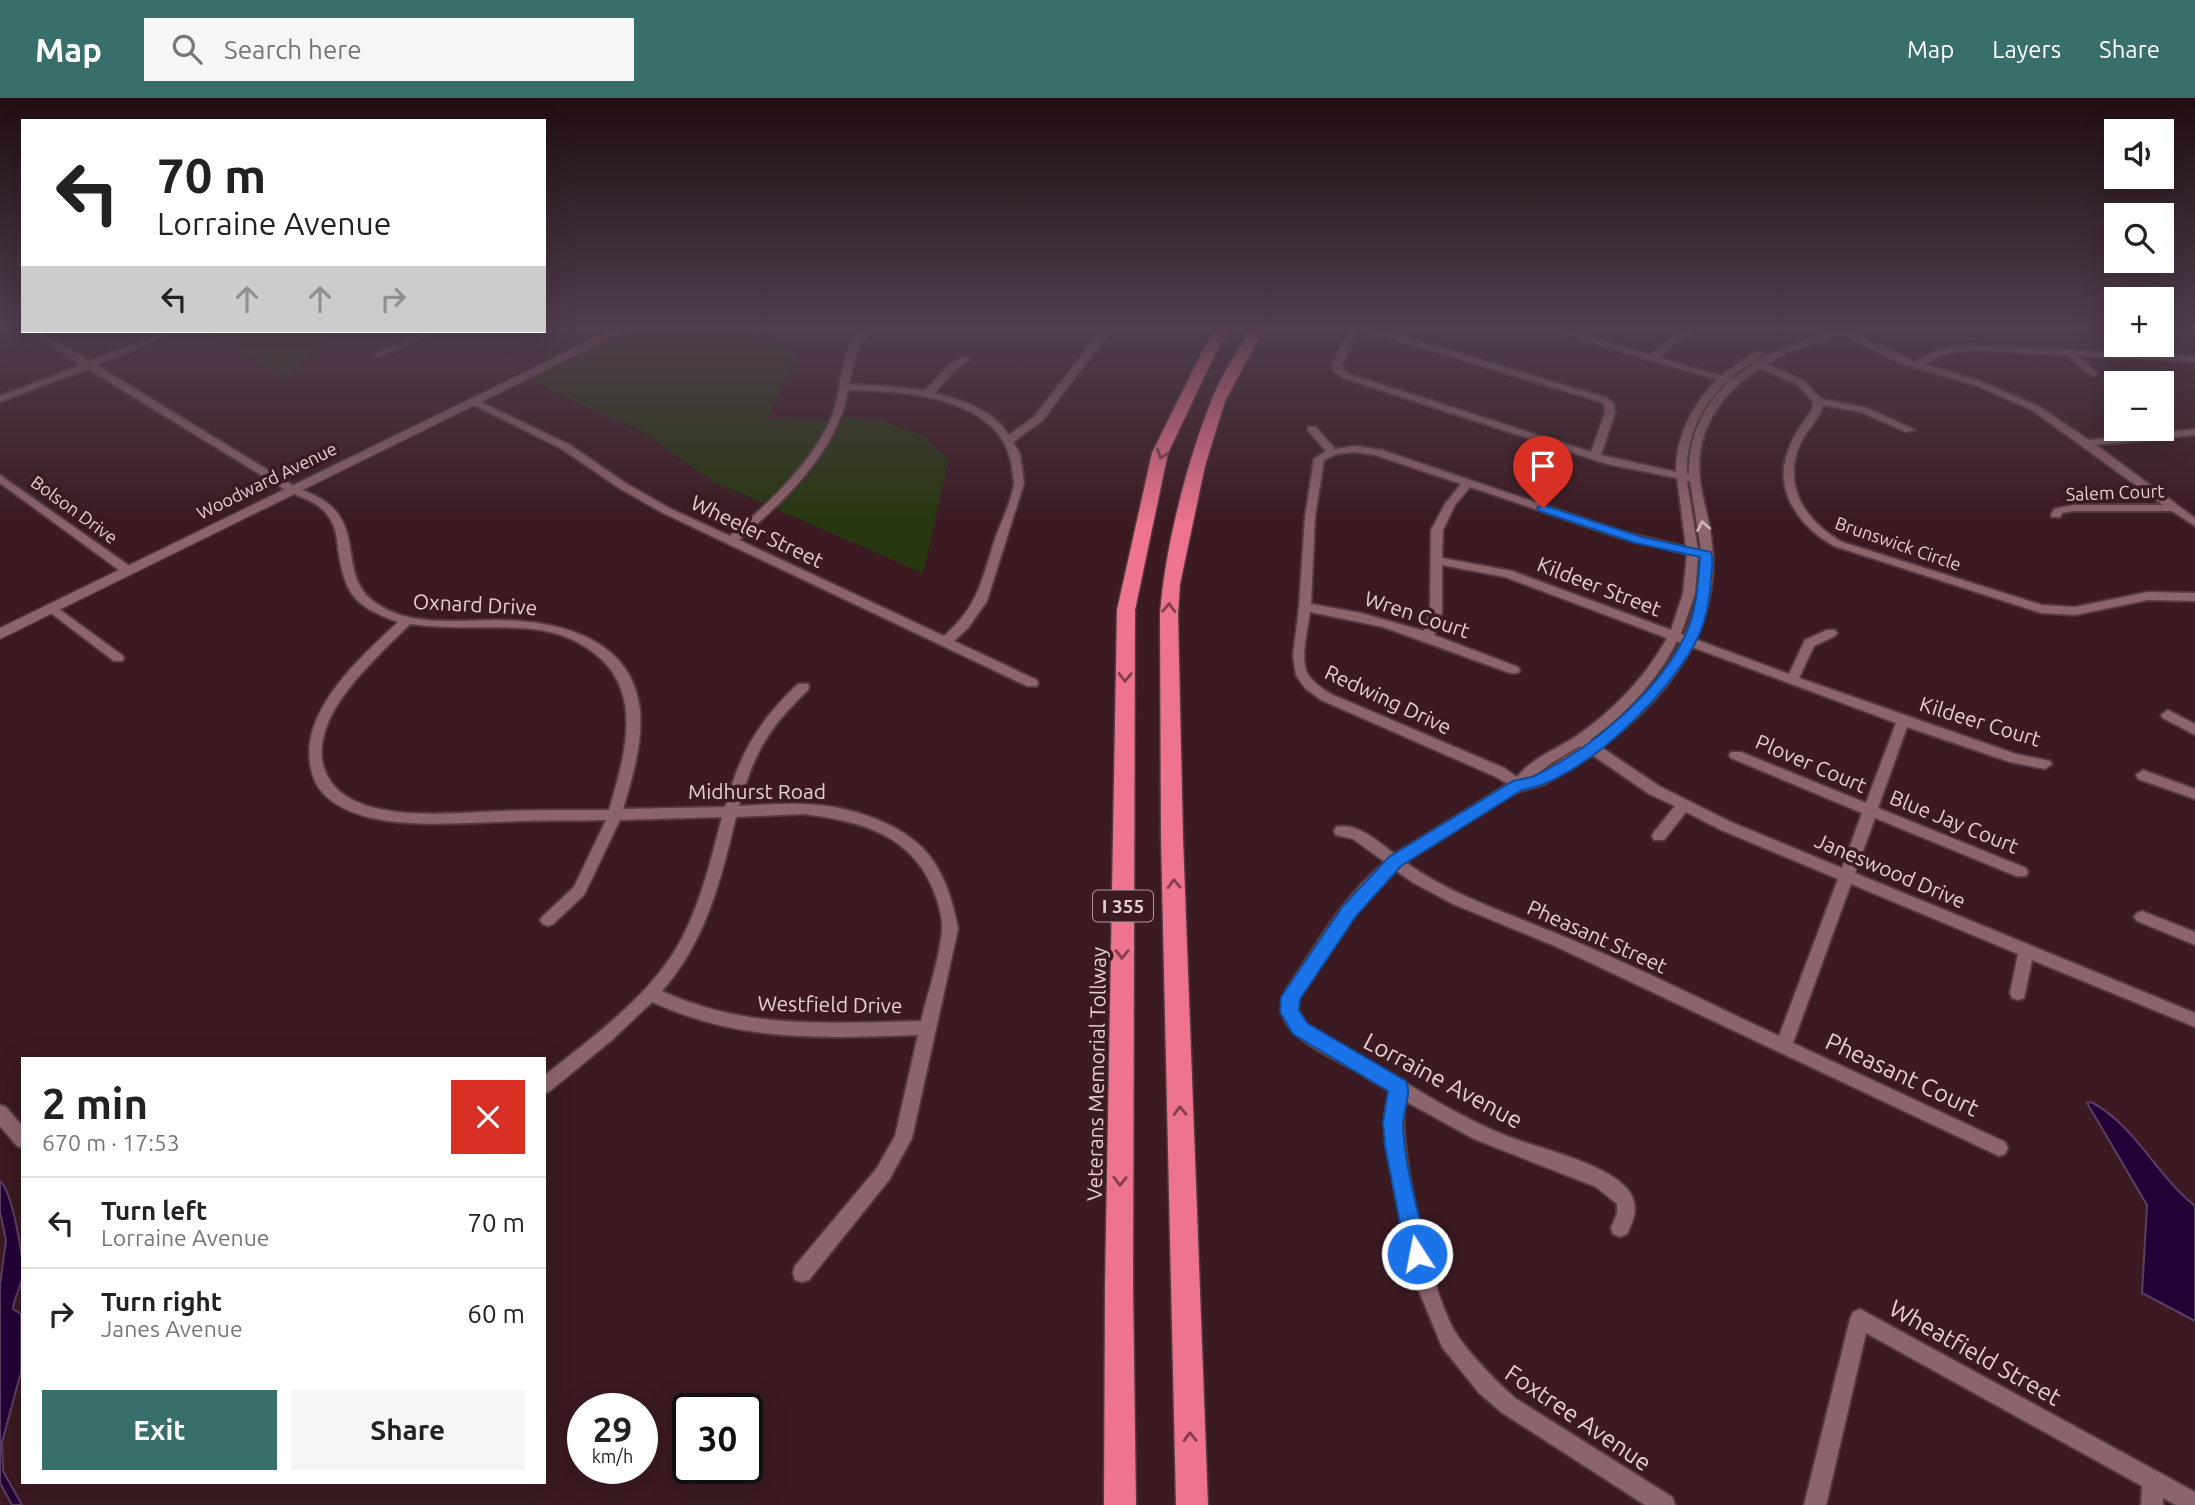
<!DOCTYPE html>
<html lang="en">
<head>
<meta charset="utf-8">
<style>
  :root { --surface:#fff; --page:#f6f6f6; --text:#222; --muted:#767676; --line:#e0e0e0; --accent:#396f6b }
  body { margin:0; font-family:Ubuntu,sans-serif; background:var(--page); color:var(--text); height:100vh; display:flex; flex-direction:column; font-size:26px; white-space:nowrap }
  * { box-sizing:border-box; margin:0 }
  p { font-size:23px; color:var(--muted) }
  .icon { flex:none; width:38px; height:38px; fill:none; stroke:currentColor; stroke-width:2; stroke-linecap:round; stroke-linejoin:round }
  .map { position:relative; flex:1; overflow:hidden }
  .drawer { position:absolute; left:21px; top:959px; width:525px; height:427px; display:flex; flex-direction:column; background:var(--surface); border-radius:0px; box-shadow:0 7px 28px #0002 }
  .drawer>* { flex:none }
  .top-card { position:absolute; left:21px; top:21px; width:525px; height:214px; border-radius:0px; box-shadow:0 7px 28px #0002; background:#fff; color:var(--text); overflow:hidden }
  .buttons { position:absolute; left:2104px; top:21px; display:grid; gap:14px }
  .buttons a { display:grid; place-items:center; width:70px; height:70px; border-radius:0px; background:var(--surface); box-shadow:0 7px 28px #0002; font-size:35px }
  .speed { position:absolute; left:567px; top:1295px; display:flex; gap:14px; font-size:35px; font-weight:700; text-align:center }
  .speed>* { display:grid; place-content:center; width:91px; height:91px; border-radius:50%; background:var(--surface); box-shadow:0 7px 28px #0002; line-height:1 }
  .speed small { font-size:18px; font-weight:400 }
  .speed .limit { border:4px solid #111; border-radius:10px; background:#fff; color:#111 }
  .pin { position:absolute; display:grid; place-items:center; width:60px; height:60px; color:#fff; margin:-72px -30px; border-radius:50% 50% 50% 0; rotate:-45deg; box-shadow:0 0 7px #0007 }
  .pin .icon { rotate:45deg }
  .me { position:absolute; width:77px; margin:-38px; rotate:349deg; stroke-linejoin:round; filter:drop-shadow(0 0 5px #0008) }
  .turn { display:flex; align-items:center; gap:24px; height:147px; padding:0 21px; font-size:32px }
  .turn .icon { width:91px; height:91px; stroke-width:2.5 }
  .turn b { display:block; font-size:49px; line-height:60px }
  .lanes { display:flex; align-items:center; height:66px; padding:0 21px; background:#0003; justify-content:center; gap:35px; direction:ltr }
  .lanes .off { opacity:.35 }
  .round { display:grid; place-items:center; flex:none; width:74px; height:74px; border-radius:0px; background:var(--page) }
  .headline { display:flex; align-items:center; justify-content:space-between; height:119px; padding:0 21px }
  h1 { font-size:42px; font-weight:600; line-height:52px }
  .button { display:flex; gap:14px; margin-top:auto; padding:14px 21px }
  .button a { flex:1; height:80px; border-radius:0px; background:var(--accent); color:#fff; font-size:28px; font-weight:600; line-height:80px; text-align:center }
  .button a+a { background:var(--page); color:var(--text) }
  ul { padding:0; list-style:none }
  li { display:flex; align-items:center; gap:21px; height:91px; padding:0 21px; border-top:2px solid var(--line) }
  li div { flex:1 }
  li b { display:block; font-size:26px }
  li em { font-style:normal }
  header { display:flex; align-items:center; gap:42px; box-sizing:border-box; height:98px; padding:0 35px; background:var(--accent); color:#fff }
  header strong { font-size:33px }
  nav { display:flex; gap:38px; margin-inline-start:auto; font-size:24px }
  .search { width:490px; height:63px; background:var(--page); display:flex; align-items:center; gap:18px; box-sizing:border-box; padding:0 24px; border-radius:0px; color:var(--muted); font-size:26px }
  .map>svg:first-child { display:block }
</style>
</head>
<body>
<header>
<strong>Map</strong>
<div class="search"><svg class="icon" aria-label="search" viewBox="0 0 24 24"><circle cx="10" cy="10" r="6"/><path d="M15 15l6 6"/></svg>Search here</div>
<nav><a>Map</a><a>Layers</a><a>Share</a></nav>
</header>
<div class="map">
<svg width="2195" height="1407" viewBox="0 0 2195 1407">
  <rect width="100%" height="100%" fill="#3b1a21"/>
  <g fill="#27370f">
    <polygon points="639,229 738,229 797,254 768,319 840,324 844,318 881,323 922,337 949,362 923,475 714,384 643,334 530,283"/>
    <polygon points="202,233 335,233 286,278"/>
  </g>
  <g fill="#220236" stroke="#5c3f64" stroke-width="2">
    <path d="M2091,1004C2134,1026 2157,1078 2195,1108V1223L2142,1195L2147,1107L2087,1005Z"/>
    <path d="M0,1083C12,1093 25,1163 22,1179C21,1190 14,1199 13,1211L21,1216V1274L2,1344L3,1373L22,1407H12L0,1385V1187L6,1142L0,1114Z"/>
  </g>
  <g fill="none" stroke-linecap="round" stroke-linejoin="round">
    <g stroke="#53393e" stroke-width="4">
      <g id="minor">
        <path d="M840,229H875L858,249L849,286L899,289L925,293C937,281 951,259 969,259V263L956,271L934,295C961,302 994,312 1009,337L1034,319L1104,229H1113L1042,323L1013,344L1020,356L1024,385L987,503L968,530L954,543L1037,582L1038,585L1037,588H1027L663,415L619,390L562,351L468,304L476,302L570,347L627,386L671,411L730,438C767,407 816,362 833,315C843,288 838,258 859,235ZM848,292C903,293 1002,298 1012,369C1012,374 1014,381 1014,385C1012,403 1001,424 995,441C981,484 979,507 944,538L739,442C783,404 838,353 848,292Z"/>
        <path d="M1351,229H1373L1607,300L1614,306L1615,315L1601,357L1676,374C1676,338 1692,307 1717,282L1540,229H1555L1651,257C1666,243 1681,229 1702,229L1672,247L1660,260L1721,278L1756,253L1764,255L1756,261L1759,262L1787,249L1834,232L1831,229H1843L1915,264L1939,251L1973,247L2195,258V264L2078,258L2096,274L2098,276L2093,279L2066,257L1973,253L1944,256L1924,266L1983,284L2038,308L2089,342L2195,331V337L2096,347L2195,420V428L2172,413H2073L2062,415L2060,419H2052L2051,417L2054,411L2073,407H2163L2032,312L1977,288L1899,265L1841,236L1793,252L1767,266L1804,283L1821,301L1867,310L1915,332L1906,334L1861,314L1823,307C1820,320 1807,332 1801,344C1781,387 1805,423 1842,444L2042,507L2075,509L2148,494L2195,495V503L2148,502L2075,517L2041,515L1834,448C1798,428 1771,390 1790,348C1795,334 1805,323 1813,310V304L1798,287L1760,270C1721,295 1694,333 1700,382C1703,404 1710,424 1712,446C1716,478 1709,512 1695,541L1789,576L1805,542L1827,532H1835L1837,535L1835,538L1814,548L1799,580L2016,656L2050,663L2052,666L2045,671L2010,664L1907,629L1878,710L2026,770L2028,774L2026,778H2016L1875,720L1855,775L2195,915V929L2032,862L2024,900L2018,902L2012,900L2010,895L2018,856L1851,786L1793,945L2005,1044L2008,1050L2005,1056L1999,1058L1557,849L1453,806L1412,784L1395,772L1357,812L1299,901C1297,909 1297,915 1302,921C1319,942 1347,951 1370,964C1413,988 1455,1017 1502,1036C1535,1050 1606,1064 1628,1092C1640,1107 1634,1121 1627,1136L1620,1139L1613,1136L1611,1130L1617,1115V1106L1596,1089L1474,1041L1405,1003C1397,1049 1431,1197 1457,1237C1473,1260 1494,1281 1515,1300L1672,1399L1675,1407H1645L1501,1314L1479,1295L1442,1249L1412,1176L1386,1048L1385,1016L1390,993C1377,986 1364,978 1351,970C1325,956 1267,933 1285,894C1315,849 1342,799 1385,764L1353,741L1336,737L1334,733L1336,729C1358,724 1378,744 1395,756L1508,686L1494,678L1321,602L1305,590L1296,577L1293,558L1299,509L1305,419L1314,361L1326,353L1308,333V329H1316L1335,351L1355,348L1382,352L1623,434L1686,449L1677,380L1607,366L1343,280L1334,274L1332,267ZM1359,231L1601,304L1604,307L1605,315L1591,354L1349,276L1342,271V267ZM1750,265L1753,266L1733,281L1730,280ZM1725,285H1728C1702,309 1688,341 1689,377L1687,376C1686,340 1700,310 1725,285ZM1355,354L1375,357L1461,386L1445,406L1431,432L1430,515L1424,533L1361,515L1311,506L1315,419L1324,362L1337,356ZM1687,383H1690L1701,452H1698ZM1470,389L1615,438L1687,456L1683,496L1671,532L1512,473L1442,460L1443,432L1455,407ZM1698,459H1702C1702,486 1695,512 1685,537L1681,536L1695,496ZM1442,467L1505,479L1667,540C1645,580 1613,613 1575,639C1555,652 1532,660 1517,679L1504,670L1331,596C1322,590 1309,582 1306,572C1301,555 1308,531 1310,514L1383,529L1510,575H1518L1520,572L1518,569L1434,537L1442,515ZM1677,543L1681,545C1667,573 1619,634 1590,642C1626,616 1657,583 1677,543ZM1692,549L1896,625L1866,705L1741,654H1731L1729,657L1731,660L1862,715L1842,770L1731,724L1659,688L1601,649C1638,622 1670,590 1692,549ZM1580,648L1581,649L1532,680L1550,666ZM1591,656L1649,696L1675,708L1654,734L1652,738L1654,742H1664L1686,714L1721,732L1838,781L1779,938C1708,905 1638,869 1565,839C1511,816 1454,799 1405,764L1514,695L1545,686Z"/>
        <path d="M29,233H39L89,263L169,233H181L96,267L297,390C310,395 323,400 333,410C362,439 339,483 379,507C412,529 461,522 498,522C559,523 632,540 640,612C643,644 632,681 623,711L725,709C740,655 758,624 798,586H808L809,589L808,592C768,630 754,655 739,708C760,707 782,705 803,706C845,707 901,723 929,757C946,779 953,805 958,831L912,1040L889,1082L809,1182L802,1184L795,1182L793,1175L795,1168L877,1070L895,1038L918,937C822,940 742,945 652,904L612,942L550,993L544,996V978C596,936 657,894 686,832C703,796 712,758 722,719L620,722L584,797L553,826L548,828L543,826L540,822L543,818L574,789L606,722C570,723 535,722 499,724C457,725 413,729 371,720C348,714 321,703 313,678C293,618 359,561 398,524C354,508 345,497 338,451C337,439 335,425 326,415C317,404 303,400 289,394L88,271L0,304V298L81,267ZM410,526C451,532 492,527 533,531C559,534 581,543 600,560C644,600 623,663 609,712C574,712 538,712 503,713C454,714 343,730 324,670C318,652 324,631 333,614C353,580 382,554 410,526ZM804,716C858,723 910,735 933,791C938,803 943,820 942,833C939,863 928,894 921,923C831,925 746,932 662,893C706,843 721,782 736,719Z"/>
        <polygon points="425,233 437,233 380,259 372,257"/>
        <path d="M470,233H497C491,237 476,237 470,233Z"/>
        <polygon points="0,377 131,469 131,475 123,475 0,385"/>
        <polygon points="52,506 122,557 124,560 122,563 114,563 48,513 46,510 48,507"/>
        <polygon points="2168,612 2195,626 2195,637 2163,620 2161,617"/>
        <polygon points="2143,672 2195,691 2195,701 2138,681 2136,677"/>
        <polygon points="2142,813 2195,834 2195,847 2137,823 2134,819 2137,815"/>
        <polygon points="0,1007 6,1009 23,1029 23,1050 17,1048 0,1028"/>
        <polygon points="1860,1211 2195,1394 2195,1407 2176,1407 2163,1400 2163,1407 2141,1407 2142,1388 1866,1235 1826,1407 1804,1407 1850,1221 1853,1214"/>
      </g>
    </g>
    <g stroke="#53393e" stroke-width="3">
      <g id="tertiary">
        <polygon points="1861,229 1841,236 1835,233 1842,229"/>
        <polygon points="2171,229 2195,229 2195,235"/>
      </g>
    </g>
    <g stroke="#53393e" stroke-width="3">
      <polygon id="secondary" points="618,229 633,229 0,541 0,530"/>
    </g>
    <g stroke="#53393e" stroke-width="3">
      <g id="motorway">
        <polygon points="1218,229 1232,229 1217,252 1168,355 1135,512 1133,1188 1136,1407 1104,1407 1105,1188 1117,512 1152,355 1203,252"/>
        <path d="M1251,229H1265L1225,303L1205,368L1180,486L1178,516L1183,740L1208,1407H1176L1161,740L1160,516C1165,450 1186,368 1210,306C1220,279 1238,254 1251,229Z"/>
      </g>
    </g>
    <use href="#minor" fill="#8c646b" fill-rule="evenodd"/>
    <use href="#tertiary" fill="#8c646b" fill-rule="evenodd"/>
    <use href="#secondary" fill="#8c646b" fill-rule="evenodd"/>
    <use href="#motorway" fill="#ed738e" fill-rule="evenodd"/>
  </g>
  <defs><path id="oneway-chevron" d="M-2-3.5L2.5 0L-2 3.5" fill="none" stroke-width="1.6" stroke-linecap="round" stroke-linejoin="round" transform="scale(1.75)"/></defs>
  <g stroke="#823e4d">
    <use href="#oneway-chevron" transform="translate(1162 356) rotate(109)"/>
    <use href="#oneway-chevron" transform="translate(1169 510) rotate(-87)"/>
    <use href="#oneway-chevron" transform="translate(1125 579) rotate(91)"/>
    <use href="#oneway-chevron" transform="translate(1174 786) rotate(-92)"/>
    <use href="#oneway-chevron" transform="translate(1122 856) rotate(91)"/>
    <use href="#oneway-chevron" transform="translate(1180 1013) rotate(-92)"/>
    <use href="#oneway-chevron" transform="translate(1120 1083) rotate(91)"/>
    <use href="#oneway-chevron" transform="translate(1190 1339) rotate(-92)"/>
  </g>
  <use stroke="#cfb4b8" href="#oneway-chevron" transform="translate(1703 428) rotate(-101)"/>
  <linearGradient id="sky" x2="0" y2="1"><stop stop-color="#200e12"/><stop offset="0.54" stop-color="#4f3e4e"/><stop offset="1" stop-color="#4f3e4e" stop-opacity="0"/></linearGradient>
  <rect width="2195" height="426" fill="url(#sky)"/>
  <path fill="#1a73e8" stroke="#114b97" stroke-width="2" d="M1543,407L1642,439L1711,454C1714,462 1712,471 1711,480C1710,500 1707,519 1699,537C1674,592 1583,683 1522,692L1401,768L1356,818L1300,901L1299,912L1307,925L1406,983C1412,996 1403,1012 1403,1026C1404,1069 1419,1114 1428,1156L1425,1164L1417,1167L1410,1164L1406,1156L1385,1048L1383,1024L1388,993L1293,936L1280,914L1281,899L1343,808L1389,759L1513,683C1520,681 1527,681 1534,678C1590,652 1658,594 1685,538C1697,512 1698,486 1700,459L1635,445L1539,413L1537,410Z"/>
  <g text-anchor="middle" stroke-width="7" stroke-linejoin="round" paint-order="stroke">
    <g font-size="18" fill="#e5ced1" stroke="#3b1a21">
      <text transform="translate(267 383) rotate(-26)" y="6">Woodward Avenue</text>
      <text transform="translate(2115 395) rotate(-2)" y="6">Salem Court</text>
      <text transform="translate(74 412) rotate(36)" y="6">Bolson Drive</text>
      <text transform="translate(1898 446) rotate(19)" y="6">Brunswick Circle</text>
    </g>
    <rect fill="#3b1a21" stroke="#b2989c" stroke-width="2" x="1093" y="792.5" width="60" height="31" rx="5"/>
    <g font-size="19" font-weight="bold" fill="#e5ced1">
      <text x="1123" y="815">I 355</text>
    </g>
    <g font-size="21" fill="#e5ced1" stroke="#3b1a21">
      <text transform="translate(757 434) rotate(25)" y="7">Wheeler Street</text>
      <text transform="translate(1599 489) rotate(21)" y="7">Kildeer Street</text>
      <text transform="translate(475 507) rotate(3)" y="7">Oxnard Drive</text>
      <text transform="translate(1417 517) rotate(18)" y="7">Wren Court</text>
      <text transform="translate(1388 602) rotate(25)" y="7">Redwing Drive</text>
      <text transform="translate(1980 624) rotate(17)" y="7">Kildeer Court</text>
      <text transform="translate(1811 666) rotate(23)" y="7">Plover Court</text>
      <text x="757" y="701">Midhurst Road</text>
      <text transform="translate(1954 724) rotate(22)" y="7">Blue Jay Court</text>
      <text transform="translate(1890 773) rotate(23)" y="7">Janeswood Drive</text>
      <text transform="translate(1597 839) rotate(24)" y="7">Pheasant Street</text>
      <text transform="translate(830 907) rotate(1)" y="7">Westfield Drive</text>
      <text transform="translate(1097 976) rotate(-89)" y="7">Veterans Memorial Tollway</text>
    </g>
    <g font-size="24" fill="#e5ced1" stroke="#3b1a21">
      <text transform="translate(1902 977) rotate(25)" y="8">Pheasant Court</text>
      <text transform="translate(1443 983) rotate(28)" y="8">Lorraine Avenue</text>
      <text transform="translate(1975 1255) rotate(29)" y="8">Wheatfield Street</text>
      <text transform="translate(1578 1320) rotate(34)" y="8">Foxtree Avenue</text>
    </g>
  </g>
</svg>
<div class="buttons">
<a><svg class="icon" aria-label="sound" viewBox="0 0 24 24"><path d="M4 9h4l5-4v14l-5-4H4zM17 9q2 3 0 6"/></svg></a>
<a><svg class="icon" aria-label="search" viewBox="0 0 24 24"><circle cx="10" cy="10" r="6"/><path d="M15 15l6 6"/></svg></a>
<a>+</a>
<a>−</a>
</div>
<div class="speed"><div>29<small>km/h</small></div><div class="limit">30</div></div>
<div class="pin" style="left:1543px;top:410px;background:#d93025"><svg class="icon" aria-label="arrive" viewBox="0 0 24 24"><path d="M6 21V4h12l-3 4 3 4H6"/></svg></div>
<svg class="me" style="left:1417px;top:1156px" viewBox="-20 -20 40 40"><circle r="17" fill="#1a73e8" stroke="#fff" stroke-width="3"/><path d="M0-11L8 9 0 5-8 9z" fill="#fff"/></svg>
<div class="top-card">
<div class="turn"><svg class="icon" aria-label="left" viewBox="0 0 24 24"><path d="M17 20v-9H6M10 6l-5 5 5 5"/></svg><div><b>70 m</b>Lorraine Avenue</div></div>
<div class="lanes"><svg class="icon" aria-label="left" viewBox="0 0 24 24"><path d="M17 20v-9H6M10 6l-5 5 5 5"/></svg><svg class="icon off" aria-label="ahead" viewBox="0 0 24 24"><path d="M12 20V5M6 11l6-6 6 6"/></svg><svg class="icon off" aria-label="ahead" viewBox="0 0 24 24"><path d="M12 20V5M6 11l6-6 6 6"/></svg><svg class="icon off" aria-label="right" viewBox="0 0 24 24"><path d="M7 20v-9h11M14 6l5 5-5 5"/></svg></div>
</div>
<section class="drawer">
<div class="headline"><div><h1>2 min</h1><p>670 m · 17:53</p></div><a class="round" style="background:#d93025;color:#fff"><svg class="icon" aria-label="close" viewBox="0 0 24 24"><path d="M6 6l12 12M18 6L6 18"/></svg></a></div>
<ul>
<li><svg class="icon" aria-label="left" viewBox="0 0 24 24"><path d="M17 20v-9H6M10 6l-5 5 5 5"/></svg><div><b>Turn left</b><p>Lorraine Avenue</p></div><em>70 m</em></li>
<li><svg class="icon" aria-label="right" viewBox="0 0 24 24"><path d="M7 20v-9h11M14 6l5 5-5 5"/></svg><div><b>Turn right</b><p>Janes Avenue</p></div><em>60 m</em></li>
</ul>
<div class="button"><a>Exit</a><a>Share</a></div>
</section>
</div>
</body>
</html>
